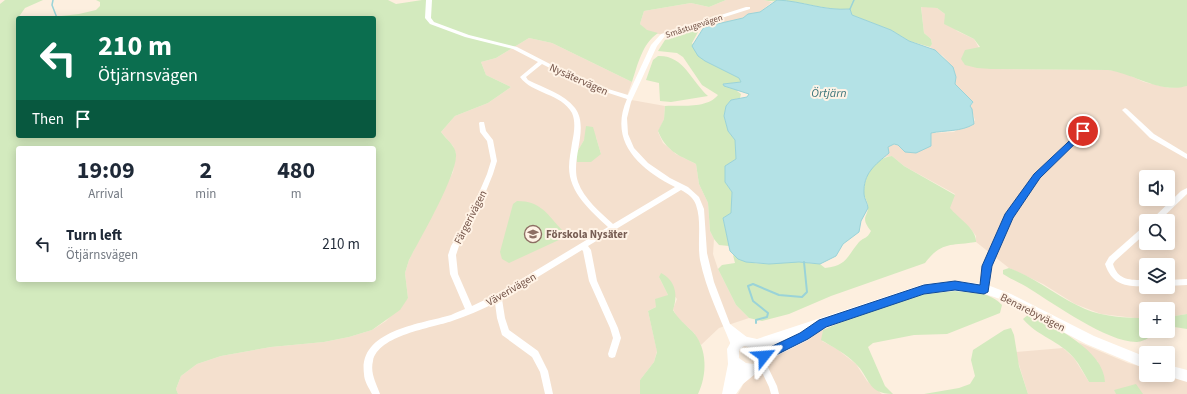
<!DOCTYPE html>
<html lang="en">
<head>
<meta charset="utf-8">
<style>
  :root { --surface:#fff; --page:#f2f2f3; --text:#1f2937; --muted:#747a83 }
  body { margin:0; font-family:"Source Sans 3",sans-serif; background:var(--page); color:var(--text); height:100vh; display:flex; flex-direction:column; font-size:15px; white-space:nowrap }
  * { box-sizing:border-box; margin:0 }
  p { font-size:13px; color:var(--muted) }
  .icon { flex:none; width:22px; height:22px; fill:none; stroke:currentColor; stroke-width:2; stroke-linecap:round; stroke-linejoin:round }
  .map { position:relative; flex:1; overflow:hidden }
  .sheet { position:absolute; left:16px; top:146px; width:360px; height:136px; display:flex; flex-direction:column; background:var(--surface); border-radius:4px; box-shadow:0 2px 10px #0003 }
  .sheet>* { flex:none }
  .hud { position:absolute; left:16px; top:16px; width:360px; height:122px; border-radius:4px; box-shadow:0 2px 10px #0003; background:#0b6e4f; color:#fff; overflow:hidden }
  .buttons { position:absolute; left:1139px; top:170px; display:grid; gap:8px }
  .buttons a { display:grid; place-items:center; width:36px; height:36px; border-radius:4px; background:var(--surface); box-shadow:0 2px 10px #0003; font-size:20px }
  .pin { position:absolute; display:grid; place-items:center; width:34px; height:34px; color:#fff; margin:-17px; border:2px solid #fff; border-radius:50%; box-shadow:0 1px 4px #0007 }
  .me { position:absolute; width:44px; margin:-22px; rotate:62deg; stroke-linejoin:round; filter:drop-shadow(0 0 3px #0008) }
  .turn { display:flex; align-items:center; gap:14px; height:84px; padding:0 16px; font-size:18px }
  .turn .icon { width:52px; height:52px; stroke-width:2.5 }
  .turn b { display:block; font-size:28px; line-height:34px }
  .then { display:flex; align-items:center; height:38px; padding:0 16px; background:#0003; gap:8px; font-size:15px }
  .eta { display:flex; justify-content:space-evenly; align-items:center; height:68px; text-align:center }
  .eta b { font-size:24px; font-weight:700; line-height:28px }
  ul { padding:0; list-style:none }
  li { display:flex; align-items:center; gap:12px; height:60px; padding:0 16px }
  li div { flex:1 }
  li b { display:block; font-size:15px }
  li em { font-style:normal }
  .map>svg:first-child { display:block }
</style>
</head>
<body>
<div class="map">
<svg width="1187" height="394" viewBox="0 0 1187 394">
  <rect width="100%" height="100%" fill="#fdefdf"/>
  <g fill="#f4e0ce" fill-rule="evenodd">
    <polygon points="726,0 764,0 772,2 760,12 748,14 743,18 710,26 697,26 667,36 647,31 640,24 644,11 691,3 709,7"/>
    <path d="M921,6L937,8L945,14L957,31L974,39L991,69L1108,70L1122,72L1144,82L1169,88L1187,86V314L1168,317V309H1146V318H1135L1101,314L1075,304L1043,284L1009,268L976,242V236L970,228L959,219L949,208L955,194L904,166L892,156L884,157L889,153L888,147L891,145H898L905,152L931,139V133L954,132L958,129L970,126L975,120L970,106L973,103L955,84L956,77L953,67L943,56L930,47L932,44L931,39L924,33ZM1146,177H1168V199H1146ZM1146,221H1168V243H1146ZM1146,265H1168V287H1146Z"/>
    <path d="M529,38L552,43L632,82L626,99L665,106L664,119L658,132L663,143L676,154L696,164L699,184L708,203L710,231L714,239L713,254L718,269L736,305L749,318L719,328L701,345L694,333L677,317L673,309L677,299L659,277L668,295L656,307L648,311L657,351L654,362L640,380V394H178L176,389L181,376L197,364L221,356L271,347L324,342L349,337L372,330L386,321L408,298L405,273L409,260L453,172L456,154L453,146L441,132L455,116L488,103L511,87L486,75L481,62L496,58ZM586,135L596,137L601,154L577,152L584,140Z"/>
    <polygon points="823,330 822,341 837,349 856,364 867,381 882,394 738,394 745,381 772,357 800,340"/>
    <polygon points="1078,342 1128,363 1146,368 1146,375 1168,375 1187,381 1187,394 1028,394 1015,352 1063,348 1074,358 1089,382 1098,362"/>
  </g>
  <g fill="#d3eabe" fill-rule="evenodd">
    <path d="M5,0H43L25,8L18,18V136H374V18H43L79,14L96,10L100,6V2L96,0H388L396,4L422,0H726L709,7L691,3L644,11L640,24L647,30L658,33C642,44 638,64 632,82L552,43L529,38L496,58L481,62L486,75L511,87L488,103L455,116L441,132C446,139 455,145 456,154C458,174 420,239 409,260L405,273L408,298L400,310L372,330L349,337L324,342L271,347L221,356L197,364L181,376L176,389L178,394H0V4ZM18,148H374V280H18Z"/>
    <path d="M764,0H1187V86C1160,94 1135,74 1108,70L991,69L977,68L965,65L961,59L965,50L980,47L974,39L944,24L945,14L937,8L921,7L924,33L931,39L932,44L930,47L909,41L891,30L852,15L850,9C829,10 814,5 795,2C784,0 774,3 764,0Z"/>
    <path d="M699,28L698,32L692,43L705,61L739,78L741,82L723,84L724,86L738,90L737,91L741,94L740,98L731,100L726,106L724,116L728,131L735,140L736,159L725,166V182L732,192L731,213L723,218L729,246L719,245L714,239L710,231L708,203L699,184L696,164C678,155 666,151 658,131L664,119L665,106C681,105 707,109 718,95L702,85L683,57L677,53L658,51L665,40Z"/>
    <path d="M658,56C684,55 691,81 708,96L671,102L660,101L659,83L646,80L653,60Z"/>
    <polygon points="586,126 593,127 601,154 591,162 577,162 577,152 584,140"/>
    <path d="M892,156L904,166L955,195L950,208C958,218 977,229 976,242C951,246 942,241 925,263L831,296L789,314L762,321L749,318L736,305L718,269L722,265L735,263L733,255C751,268 775,263 795,262C803,262 812,264 820,264L825,268C847,266 847,256 859,242C864,237 867,239 871,231C859,216 869,217 868,205C867,200 864,197 864,193C864,176 874,158 892,156Z"/>
    <path d="M517,201C541,201 547,214 562,230L561,239L509,263L502,259L500,252L513,204Z"/>
    <path d="M1009,268C1036,278 1059,298 1085,309C1104,317 1126,318 1146,318V331H1158C1151,336 1146,341 1137,342C1109,343 1054,304 1030,289C1021,283 1012,280 1003,274V270Z"/>
    <path d="M661,273C676,281 678,295 673,310C678,319 686,325 693,332C708,349 707,376 698,394H640V380L654,362L657,352L648,311L656,307L655,299L668,295L659,277Z"/>
    <path d="M938,290C960,291 986,288 1002,305L1000,313L947,334L914,335L873,343L868,347L885,386L893,394C867,394 870,377 855,363C845,353 833,347 821,340L823,330C860,313 899,302 938,290Z"/>
    <path d="M1029,314C1053,326 1104,350 1105,382H1089C1084,374 1080,365 1074,358C1060,341 1037,336 1023,319Z"/>
    <polygon points="1187,314 1187,329 1168,326 1168,317"/>
    <polygon points="1011,328 1014,335 1019,366 1028,394 924,394 959,388 970,384 975,376 971,360 973,350 1004,330"/>
    <polygon points="1136,384 1143,394 1116,394 1114,390"/>
  </g>
  <path fill="#b4e2e6" stroke="#9ad3d8" d="M777,0C803,1 823,11 850,9L852,15L891,30L909,41L935,50L953,67L956,77L955,84L973,102L970,106L972,109L974,124C961,132 945,130 931,133V146L916,153L905,152L898,145L894,144L888,147L889,153C875,165 863,173 864,194C864,199 868,203 868,208L861,221L859,232L843,244L836,256L820,264L799,262L769,264L746,262L738,259L730,251L723,218L731,213L732,192L725,182V166L736,159L735,140L728,131L724,116L726,106L731,100L747,97L749,94L724,86L723,84L741,82L739,78L705,61L698,56L692,46L704,27L743,18L748,14L760,12Z"/>
  <g fill="none" stroke-linecap="round" stroke-linejoin="round">
    <g stroke="#9ad3d8" stroke-width="1.5">
      <polyline points="53,0 52,5 57,18"/>
      <polyline points="850,9 854,0"/>
    </g>
    <polyline stroke="#9ad3d8" stroke-width="2" points="756,323 756,320 767,317 768,313 753,301 748,286 753,284 779,295 802,297 807,292 804,262"/>
    <g fill="#fff" fill-rule="evenodd">
      <path d="M426,0H432L431,18L434,22L469,35L517,47L585,82L628,95L651,45L661,34L746,7H750V9L665,36L657,46L631,102L627,118L628,134L634,148L648,163L670,178L688,187L699,197L704,209L707,253L714,282L730,324L748,338L749,341L748,344L745,345L737,339L739,345L738,348L735,349L732,348L731,345C720,317 706,290 700,260C697,242 702,222 696,205C694,198 687,193 681,190L588,246L591,250L597,281L618,328L621,338L615,357L612,358L609,357L608,354L613,338L610,328L589,281L583,251L582,250L502,299L505,318L509,330L538,351L548,371L553,394H545L540,372L532,357L502,335L497,318L495,303C481,310 467,316 452,321C432,328 378,335 373,361C370,373 376,383 380,394H372C369,388 364,381 364,374C358,330 421,324 451,315C455,313 460,311 465,309L450,274L448,255L451,246L469,216L487,174L491,161L487,141L480,132L479,123L480,122H484L486,131L493,140L497,161L493,174L476,216L459,246L456,255L458,274L472,306L495,295L608,227C591,211 569,193 569,167C569,159 571,151 572,143C574,134 576,122 572,113C561,93 532,94 520,77L538,62L513,49L465,37L430,24L425,18ZM542,64L581,84L627,99C608,142 640,169 675,187L613,224C600,212 584,199 578,182C570,159 590,128 575,108C564,94 544,88 528,80L526,77Z"/>
      <polygon points="1125,108 1127,109 1154,134 1187,154 1187,159 1150,138 1122,110"/>
      <polygon points="1083,127 1086,129 1085,132 1039,178 1012,218 991,266 989,289 988,291 985,292 982,291 981,289 983,266 1006,215 1035,174 1080,130 1081,128"/>
      <polygon points="1187,188 1187,194 1159,221 1150,221 1181,191"/>
      <path d="M1146,226V233L1115,261L1113,264C1118,281 1131,280 1146,280V286C1126,287 1112,285 1105,264L1109,257L1143,227Z"/>
      <polygon points="1187,279 1187,285 1168,286 1168,280"/>
      <polygon points="762,360 765,361 777,386 779,394 771,394 769,387 758,364 759,361"/>
    </g>
    <g fill="#fff" fill-rule="evenodd">
      <path d="M955,281L985,284L1011,294L1094,336L1146,357V369L1086,344L1003,300L985,294L955,291L924,294L825,327L808,340L770,359L766,369L754,375L743,384L736,394H722L728,364L727,349L732,340L743,336L757,339L924,284ZM779,343L767,349L766,347ZM744,346C751,347 757,351 758,359L753,364L746,363L739,358V350Z"/>
      <polygon points="1168,365 1187,370 1187,382 1164,375 1168,375"/>
    </g>
  </g>
  <polygon fill="#1a73e8" stroke="#114b97" points="1083,128 1086,129 1086,133 1040,178 1013,218 992,266 988,292 984,294 955,290 924,294 826,327 808,339 764,361 760,359 758,356 760,352 800,333 819,320 924,285 955,281 980,285 982,266 1005,214 1034,174"/>
  <defs>
    <g id="school-ring" transform="scale(0.9)"><circle r="9.5" fill="#fff3e6" stroke="#8d6e63" stroke-width="1.5"/><path d="M0-5L7-2L0 1L-7-2ZM-4 1L0 2.5L4 1V4Q0 6-4 4Z" fill="#8d6e63"/></g>
  </defs>
  <g fill-rule="evenodd">
    <use href="#school-ring" x="533" y="234"/>
  </g>
  <g text-anchor="middle" stroke-width="4" stroke-linejoin="round" paint-order="stroke">
    <g font-size="9" fill="#735347" stroke="#fff3e6">
      <text transform="translate(694 26) rotate(-18)" y="3">Småstugevägen</text>
    </g>
    <g font-size="11" fill="#735347" stroke="#fff3e6">
      <text transform="translate(579 79) rotate(24)" y="4">Nysätervägen</text>
      <text transform="translate(470 217) rotate(-63)" y="4">Färgerivägen</text>
      <text transform="translate(511 289) rotate(-30)" y="4">Väverivägen</text>
      <text transform="translate(1033 312) rotate(27)" y="4">Benarebyvägen</text>
    </g>
    <g font-size="11" font-weight="bold" fill="#785e54" stroke="#fff3e6" text-anchor="start">
      <text x="546" y="238">Förskola Nysäter</text>
    </g>
    <g font-size="12" font-style="italic" fill="#3a7379" stroke="#fff3e6">
      <text x="829" y="97">Örtjärn</text>
    </g>
  </g>
</svg>
<div class="buttons">
<a><svg class="icon" aria-label="sound" viewBox="0 0 24 24"><path d="M4 9h4l5-4v14l-5-4H4zM17 9q2 3 0 6"/></svg></a>
<a><svg class="icon" aria-label="search" viewBox="0 0 24 24"><circle cx="10" cy="10" r="6"/><path d="M15 15l6 6"/></svg></a>
<a><svg class="icon" aria-label="layers" viewBox="0 0 24 24"><path d="M12 4l9 5-9 5-9-5zM3 14l9 5 9-5"/></svg></a>
<a>+</a>
<a>−</a>
</div>
<div class="pin" style="left:1083px;top:131px;background:#d93025"><svg class="icon" aria-label="arrive" viewBox="0 0 24 24"><path d="M6 21V4h12l-3 4 3 4H6"/></svg></div>
<svg class="me" style="left:764px;top:356px" viewBox="-20 -20 40 40"><path d="M0-17L14 15 0 8-14 15z" fill="#1a73e8" stroke="#fff" stroke-width="4"/></svg>
<div class="hud">
<div class="turn"><svg class="icon" aria-label="left" viewBox="0 0 24 24"><path d="M17 20v-9H6M10 6l-5 5 5 5"/></svg><div><b>210 m</b>Ötjärnsvägen</div></div>
<div class="then">Then<svg class="icon" aria-label="arrive" viewBox="0 0 24 24"><path d="M6 21V4h12l-3 4 3 4H6"/></svg></div>
</div>
<section class="sheet">
<div class="eta">
<div><b>19:09</b><p>Arrival</p></div>
<div><b>2</b><p>min</p></div>
<div><b>480</b><p>m</p></div>
</div>
<ul>
<li><svg class="icon" aria-label="left" viewBox="0 0 24 24"><path d="M17 20v-9H6M10 6l-5 5 5 5"/></svg><div><b>Turn left</b><p>Ötjärnsvägen</p></div><em>210 m</em></li>
</ul>
</section>
</div>
</body>
</html>
